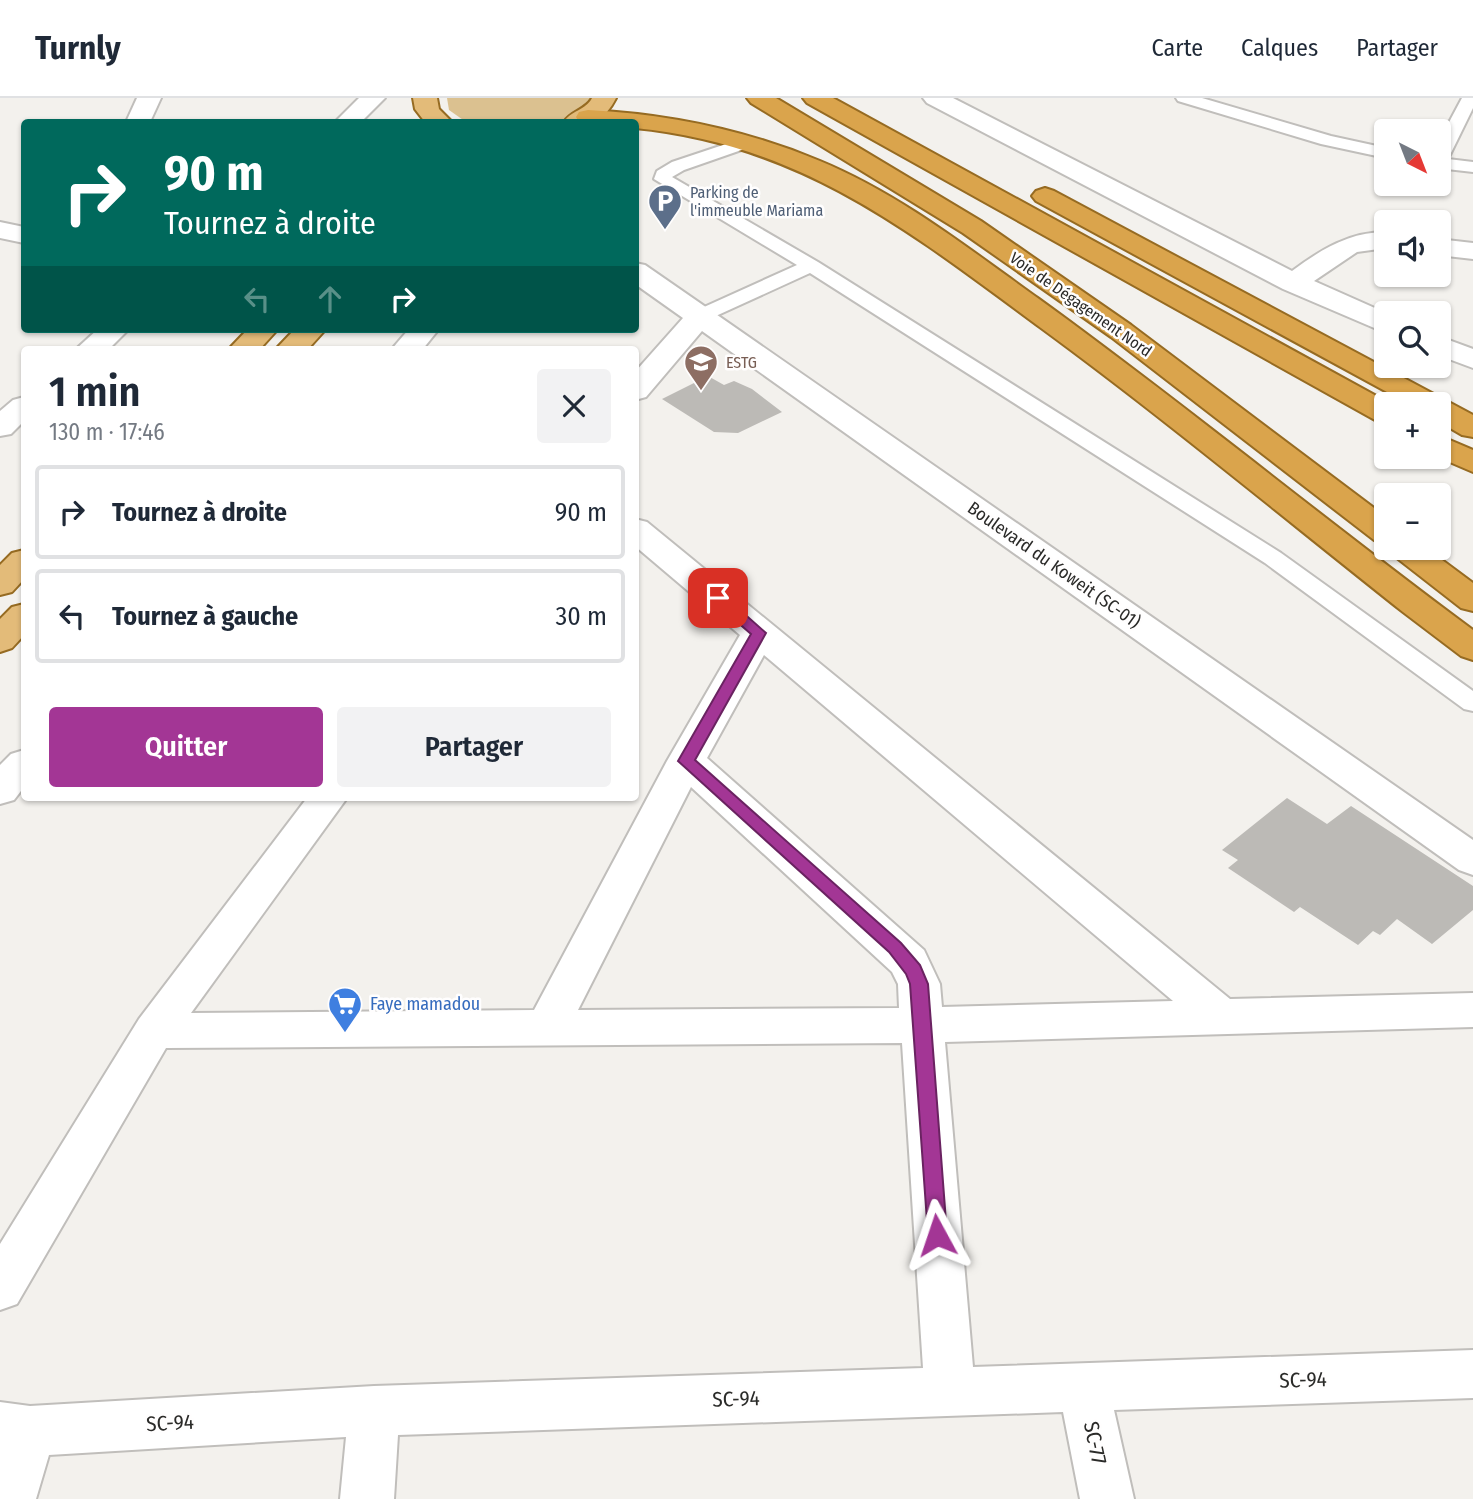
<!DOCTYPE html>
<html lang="fr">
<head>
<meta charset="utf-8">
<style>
  :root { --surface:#fff; --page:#f2f2f3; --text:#1f2937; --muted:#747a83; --line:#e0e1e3; --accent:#a33695 }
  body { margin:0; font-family:"Fira Sans Condensed",sans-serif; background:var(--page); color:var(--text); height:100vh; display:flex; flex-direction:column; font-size:26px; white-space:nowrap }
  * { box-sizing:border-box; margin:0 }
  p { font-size:23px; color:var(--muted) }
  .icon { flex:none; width:38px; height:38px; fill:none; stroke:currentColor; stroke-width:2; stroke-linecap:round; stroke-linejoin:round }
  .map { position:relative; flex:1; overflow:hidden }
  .details { position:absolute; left:21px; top:248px; width:618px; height:455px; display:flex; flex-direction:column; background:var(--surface); border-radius:7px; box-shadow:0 2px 5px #0004 }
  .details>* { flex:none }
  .top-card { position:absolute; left:21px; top:21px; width:618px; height:214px; border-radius:7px; box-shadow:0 2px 5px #0004; background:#00695c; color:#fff; overflow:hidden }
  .needle { width:46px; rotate:138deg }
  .controls { position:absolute; left:1374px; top:21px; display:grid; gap:14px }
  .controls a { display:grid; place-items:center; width:77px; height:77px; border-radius:7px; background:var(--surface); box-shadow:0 2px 5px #0004; font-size:35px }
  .pin { position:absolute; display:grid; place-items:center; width:60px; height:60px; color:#fff; margin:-30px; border-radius:14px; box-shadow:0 4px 10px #0006 }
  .me { position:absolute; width:77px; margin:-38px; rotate:355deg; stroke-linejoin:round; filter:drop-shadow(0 0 5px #0008) }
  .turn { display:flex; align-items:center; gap:24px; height:147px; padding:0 28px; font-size:32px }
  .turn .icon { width:91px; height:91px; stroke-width:2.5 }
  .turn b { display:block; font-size:49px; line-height:60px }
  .lanes { display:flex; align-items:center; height:66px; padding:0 28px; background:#0003; justify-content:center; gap:35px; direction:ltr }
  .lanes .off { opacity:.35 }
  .round { display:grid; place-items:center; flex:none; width:74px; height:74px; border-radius:7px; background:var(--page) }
  .headline { display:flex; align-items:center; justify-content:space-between; height:119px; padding:0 28px }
  h1 { font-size:42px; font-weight:600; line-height:52px }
  .action { display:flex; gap:14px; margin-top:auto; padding:14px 28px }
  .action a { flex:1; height:80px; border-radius:7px; background:var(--accent); color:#fff; font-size:28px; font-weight:600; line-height:80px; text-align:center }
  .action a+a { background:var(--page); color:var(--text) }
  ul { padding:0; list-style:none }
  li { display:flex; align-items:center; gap:21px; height:94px; margin:0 14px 10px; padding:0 14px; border:4px solid var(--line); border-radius:7px }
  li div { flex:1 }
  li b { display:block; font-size:26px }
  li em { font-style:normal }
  header { display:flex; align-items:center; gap:42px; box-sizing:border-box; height:98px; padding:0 35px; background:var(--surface); border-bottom:2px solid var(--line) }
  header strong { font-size:33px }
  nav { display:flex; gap:38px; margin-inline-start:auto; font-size:24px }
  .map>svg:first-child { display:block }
</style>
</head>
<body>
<header>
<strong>Turnly</strong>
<nav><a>Carte</a><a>Calques</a><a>Partager</a></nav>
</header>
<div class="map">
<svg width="1473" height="1401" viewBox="0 0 1473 1401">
  <rect width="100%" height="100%" fill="#f3f1ed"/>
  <polygon fill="#dbc190" points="447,0 595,0 580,18 565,24 466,24 449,12"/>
  <g fill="#bcbab6">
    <polygon points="708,278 724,287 734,283 752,291 782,314 738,335 714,334 662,301"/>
    <polygon points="1287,700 1327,726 1351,708 1473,788 1473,812 1432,846 1397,821 1380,837 1373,833 1358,847 1300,809 1294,814 1228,770 1238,762 1222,752"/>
  </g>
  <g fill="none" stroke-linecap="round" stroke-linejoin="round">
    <g stroke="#c0bebb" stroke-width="4">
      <g id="service">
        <polygon points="1176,0 1202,0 1331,38 1386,50 1386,60 1321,46 1178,3"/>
        <polygon points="1462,0 1473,0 1473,10 1448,61 1473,64 1473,74 1438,70 1438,45"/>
        <polygon points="744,40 750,41 752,45 750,49 684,72 672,79 818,164 1281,455 1473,593 1473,613 1464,611 1265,465 810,175 707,222 693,222 690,218 693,214 797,167 654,81 657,73 672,64"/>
      </g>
    </g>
    <g stroke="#c0bebb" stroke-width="4">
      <g id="minor">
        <polygon points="137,0 161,0 150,24 126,24"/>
        <polygon points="359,0 385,0 361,24 335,24"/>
        <path d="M923,0H953L1292,173C1322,151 1349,134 1386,134V150L1357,154L1314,183L1386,215V235L1283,191L927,5Z"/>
        <polygon points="0,124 24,129 24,145 0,140"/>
        <polygon points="1438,141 1473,145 1473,161 1438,157"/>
        <polygon points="635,165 645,167 710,212 1473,742 1473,777 1459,772 702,233 646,299 635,302 635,274 683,220 635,186"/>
        <polygon points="98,231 129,231 108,252 75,252"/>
        <polygon points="409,231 439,231 422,252 391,252"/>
        <polygon points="1438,238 1473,251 1473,270 1438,257"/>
        <polygon points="24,299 24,323 11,336 0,338 0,313 13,302"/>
        <path d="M635,421L647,424L1230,901L1473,895V929L945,944L973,1269L1473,1252V1300L1114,1312L1134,1401H1080L1063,1314L398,1337L394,1401H340L346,1339L49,1357L36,1401H0V1304L30,1308L374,1288L923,1270L902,945L166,950L17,1206L0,1212V1146L139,921L307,700H347L191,915L534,912L667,663L740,537L635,448ZM764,557L1173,903L942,909L940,886L924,852L707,660ZM691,689L892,874L898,886L899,910L578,912Z"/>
        <polygon points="24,652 24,689 14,702 0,706 0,667 11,656"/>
      </g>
    </g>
    <g stroke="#966b22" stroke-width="4">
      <g id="primary">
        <polygon points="413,0 437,0 439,11 452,24 425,24 415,11"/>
        <path d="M592,0H616C603,26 590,24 564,24C570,13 586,12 592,0Z"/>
        <polygon points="248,231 278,231 259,252 228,252"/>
        <polygon points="295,231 326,231 307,252 275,252"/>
        <polygon points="24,452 24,481 12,494 0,497 0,467 12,455"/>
        <polygon points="24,506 24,537 12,550 0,554 0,521 12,509"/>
      </g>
    </g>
    <g stroke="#966b22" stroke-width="4">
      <g id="trunk">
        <polygon points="747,0 776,0 981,123 1131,227 1386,419 1386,445 1374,442 1111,239 963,135 751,5"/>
        <polygon points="803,0 833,0 1391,306 1386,306 1386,325 1375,322 807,5"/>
        <path d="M588,12C668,16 746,32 820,63C900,96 969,151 1039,201C1187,308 1327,424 1473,532V562L1461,558L1403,514C1283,419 1165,321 1041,230C912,135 802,46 635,30V24H579L576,19L579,14Z"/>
        <polygon points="1045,90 1054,93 1473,317 1473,339 1462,337 1438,323 1438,306 1409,306 1036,103 1032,98 1036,93"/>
        <polygon points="1438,337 1473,352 1473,374 1438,359"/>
        <polygon points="1388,450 1426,450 1473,485 1473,513 1461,510 1393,457"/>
      </g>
    </g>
    <use href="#service" fill="#fff" fill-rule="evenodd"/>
    <use href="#minor" fill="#fff" fill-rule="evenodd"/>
    <use href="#primary" fill="#e3bb79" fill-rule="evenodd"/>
    <use href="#trunk" fill="#daa44c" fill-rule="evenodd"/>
  </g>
  <polygon fill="#a33695" stroke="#6a2361" stroke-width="2" points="718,496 723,497 766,535 695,662 901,845 920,867 928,886 947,1137 944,1143 937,1145 931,1143 928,1137 910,886 906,876 889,854 678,663 751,536 713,503 713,497"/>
  <defs>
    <g id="parking-pin" transform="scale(1.75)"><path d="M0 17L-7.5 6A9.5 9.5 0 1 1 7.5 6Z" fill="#5c6f8a" stroke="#fffefe"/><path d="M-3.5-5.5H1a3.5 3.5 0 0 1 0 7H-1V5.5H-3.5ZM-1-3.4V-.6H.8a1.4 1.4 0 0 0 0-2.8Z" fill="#fff"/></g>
    <g id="university-pin" transform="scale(1.75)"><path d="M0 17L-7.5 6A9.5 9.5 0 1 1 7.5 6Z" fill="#8d6e63" stroke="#fffefe"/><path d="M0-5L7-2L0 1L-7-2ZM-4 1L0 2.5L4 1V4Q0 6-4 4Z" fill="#fff"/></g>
    <g id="supermarket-pin" transform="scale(1.75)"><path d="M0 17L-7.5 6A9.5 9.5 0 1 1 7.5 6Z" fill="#3f7fe0" stroke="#fffefe"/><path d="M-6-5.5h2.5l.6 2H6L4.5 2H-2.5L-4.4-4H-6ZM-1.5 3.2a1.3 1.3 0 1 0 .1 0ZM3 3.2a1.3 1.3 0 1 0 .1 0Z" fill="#fff"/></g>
  </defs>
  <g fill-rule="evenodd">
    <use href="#parking-pin" x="665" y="103"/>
    <use href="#university-pin" x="701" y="264"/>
    <use href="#supermarket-pin" x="345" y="906"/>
  </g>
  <g text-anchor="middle" stroke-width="5" stroke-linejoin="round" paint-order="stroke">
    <g font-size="16" fill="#4e5e75" stroke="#fffefe" text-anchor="start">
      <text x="690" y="100">Parking de<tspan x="690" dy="18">l'immeuble Mariama</tspan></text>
    </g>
    <g font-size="16" fill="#2b2b29" stroke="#fffefe">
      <text transform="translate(1081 206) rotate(35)" y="6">Voie de Dégagement Nord</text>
    </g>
    <g font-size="16" fill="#785e54" stroke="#fffefe" text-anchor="start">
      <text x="726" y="270">ESTG</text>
    </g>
    <g font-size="18" fill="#2b2b29" stroke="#fffefe">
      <text transform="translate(1054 467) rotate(35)" y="6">Boulevard du Koweit (SC-01)</text>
    </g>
    <g font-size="18" fill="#366cbe" stroke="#fffefe" text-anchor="start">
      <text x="370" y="912">Faye mamadou</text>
    </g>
    <g font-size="21" fill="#2b2b29" stroke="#fffefe">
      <text transform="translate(1303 1282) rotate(-2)" y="7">SC-94</text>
      <text transform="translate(736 1301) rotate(-2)" y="7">SC-94</text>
      <text transform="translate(170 1325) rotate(-3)" y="7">SC-94</text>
      <text transform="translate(1095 1345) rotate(78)" y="7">SC-77</text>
    </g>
  </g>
</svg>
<div class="controls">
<a><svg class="needle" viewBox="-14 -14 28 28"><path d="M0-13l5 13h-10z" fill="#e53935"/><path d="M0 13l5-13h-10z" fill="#747a83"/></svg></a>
<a><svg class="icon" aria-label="sound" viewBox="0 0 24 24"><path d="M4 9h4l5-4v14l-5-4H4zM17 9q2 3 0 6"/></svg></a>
<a><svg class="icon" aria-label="search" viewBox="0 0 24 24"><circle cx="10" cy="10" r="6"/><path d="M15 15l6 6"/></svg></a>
<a>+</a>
<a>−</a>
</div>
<div class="pin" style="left:718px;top:500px;background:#d93025"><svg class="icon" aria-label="arrive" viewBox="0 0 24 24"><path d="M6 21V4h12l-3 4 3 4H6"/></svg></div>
<svg class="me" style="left:937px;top:1137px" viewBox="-20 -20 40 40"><path d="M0-17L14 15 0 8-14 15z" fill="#a33695" stroke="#fff" stroke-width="4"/></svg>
<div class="top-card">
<div class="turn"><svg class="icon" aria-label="right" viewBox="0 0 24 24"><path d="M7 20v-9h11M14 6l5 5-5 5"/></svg><div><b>90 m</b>Tournez à droite</div></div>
<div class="lanes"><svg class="icon off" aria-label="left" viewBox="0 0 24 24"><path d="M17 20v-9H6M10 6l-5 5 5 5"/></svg><svg class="icon off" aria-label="ahead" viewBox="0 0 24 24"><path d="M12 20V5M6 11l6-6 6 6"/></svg><svg class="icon" aria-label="right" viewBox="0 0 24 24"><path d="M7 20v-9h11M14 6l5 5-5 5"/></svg></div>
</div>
<section class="details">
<div class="headline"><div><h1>1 min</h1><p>130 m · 17:46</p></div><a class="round"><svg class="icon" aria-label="close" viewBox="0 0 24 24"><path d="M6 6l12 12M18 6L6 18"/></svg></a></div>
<ul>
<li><svg class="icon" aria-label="right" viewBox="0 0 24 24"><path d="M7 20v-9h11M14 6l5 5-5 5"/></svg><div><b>Tournez à droite</b></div><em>90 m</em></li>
<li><svg class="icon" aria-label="left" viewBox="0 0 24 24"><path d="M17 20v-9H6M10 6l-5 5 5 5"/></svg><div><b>Tournez à gauche</b></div><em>30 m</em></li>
</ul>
<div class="action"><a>Quitter</a><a>Partager</a></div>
</section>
</div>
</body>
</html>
